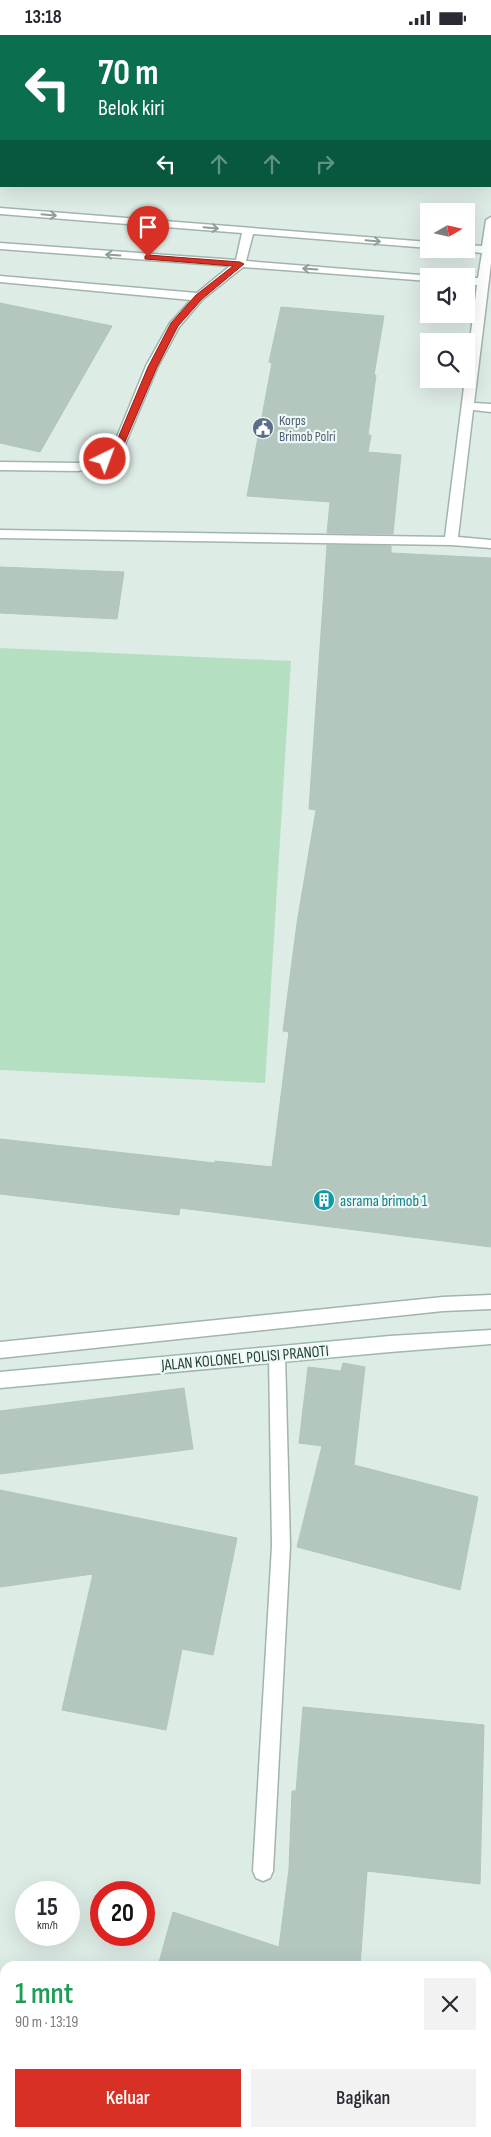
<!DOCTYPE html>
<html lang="id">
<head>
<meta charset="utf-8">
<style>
  :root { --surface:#fff; --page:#f2f2f3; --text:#2b2b33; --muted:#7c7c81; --accent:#d93025 }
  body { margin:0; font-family:"Sofia Sans Condensed",sans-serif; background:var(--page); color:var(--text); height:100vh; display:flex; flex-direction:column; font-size:19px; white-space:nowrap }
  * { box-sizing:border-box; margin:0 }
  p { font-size:16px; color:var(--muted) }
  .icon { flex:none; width:28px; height:28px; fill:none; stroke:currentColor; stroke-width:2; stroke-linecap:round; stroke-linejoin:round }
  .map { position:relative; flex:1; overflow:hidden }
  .panel { position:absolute; left:0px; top:1926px; width:491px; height:176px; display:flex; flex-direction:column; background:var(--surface); border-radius:15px 15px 0 0; box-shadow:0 5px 20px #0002 }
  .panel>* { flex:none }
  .banner { position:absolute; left:0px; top:0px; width:491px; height:152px; box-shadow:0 5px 20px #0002; background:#0b6e4f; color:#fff; overflow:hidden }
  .needle { width:32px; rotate:81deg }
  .tools { position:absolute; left:420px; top:168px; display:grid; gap:10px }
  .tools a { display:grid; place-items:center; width:55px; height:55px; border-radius:0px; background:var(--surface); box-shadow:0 5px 20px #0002; font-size:25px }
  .speed { position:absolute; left:15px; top:1846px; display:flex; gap:10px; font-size:25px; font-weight:700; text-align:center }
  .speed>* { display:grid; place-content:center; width:65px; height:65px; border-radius:50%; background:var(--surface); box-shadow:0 5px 20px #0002; line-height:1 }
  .speed small { font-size:12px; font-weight:400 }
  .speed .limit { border:8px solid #d22; background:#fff; color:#111 }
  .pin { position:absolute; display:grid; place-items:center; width:42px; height:42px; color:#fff; margin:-51px -21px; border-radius:50% 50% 50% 0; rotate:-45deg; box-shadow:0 0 5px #0007 }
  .pin .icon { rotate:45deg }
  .me { position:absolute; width:55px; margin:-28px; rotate:42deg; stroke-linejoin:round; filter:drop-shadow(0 0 4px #0008) }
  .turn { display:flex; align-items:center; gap:18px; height:105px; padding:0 15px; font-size:22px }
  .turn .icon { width:65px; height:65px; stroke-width:2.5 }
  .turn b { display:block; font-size:35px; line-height:42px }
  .lanes { display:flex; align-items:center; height:48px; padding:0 15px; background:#0003; justify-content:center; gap:25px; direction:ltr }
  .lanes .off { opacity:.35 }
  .round { display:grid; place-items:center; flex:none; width:52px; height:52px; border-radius:0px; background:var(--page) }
  .head { display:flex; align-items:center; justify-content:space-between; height:85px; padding:0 15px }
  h1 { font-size:30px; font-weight:600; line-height:38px; color:#1e9e55 }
  .button { display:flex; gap:10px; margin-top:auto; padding:10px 15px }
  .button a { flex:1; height:58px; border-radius:0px; background:var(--accent); color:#fff; font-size:20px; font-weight:600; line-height:58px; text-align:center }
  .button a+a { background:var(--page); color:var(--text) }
  .status { display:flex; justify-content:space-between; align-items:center; height:35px; padding:0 25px; background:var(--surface); direction:ltr }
  .status svg { height:14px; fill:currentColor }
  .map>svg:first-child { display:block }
</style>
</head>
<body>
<div class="status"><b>13:18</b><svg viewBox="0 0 49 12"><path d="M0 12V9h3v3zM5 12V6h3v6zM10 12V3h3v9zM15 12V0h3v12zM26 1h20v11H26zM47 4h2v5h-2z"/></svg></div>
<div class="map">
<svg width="491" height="2102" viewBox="0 0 491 2102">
  <rect width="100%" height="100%" fill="#deece6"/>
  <polygon fill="#b4e0c1" points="0,613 291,626 265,1048 0,1035"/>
  <g fill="#b3c7bf" stroke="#b0c6bd">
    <polygon points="0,268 112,291 40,417 0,408"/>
    <polygon points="281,272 384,281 374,340 376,340 368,400 371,400 368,417 401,420 393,499 327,498 330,467 247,461 272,328 269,327"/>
    <polygon points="327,510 391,511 391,518 491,523 491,1212 180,1173 179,1180 0,1159 0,1104 215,1128 215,1126 272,1132 289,997 283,996 297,888 316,775 309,774"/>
    <polygon points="0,532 124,537 117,584 0,578"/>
    <polygon points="343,1328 365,1332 354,1430 478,1462 460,1555 297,1512 322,1411 299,1408 308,1332 341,1336"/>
    <polygon points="184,1353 193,1414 0,1439 0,1376"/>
    <polygon points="0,1455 237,1503 213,1620 182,1614 166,1695 62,1675 93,1539 0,1552"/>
    <polygon points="303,1672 484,1690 480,1849 367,1836 360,1931 158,1931 173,1877 279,1912 289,1834 292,1756 296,1756"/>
  </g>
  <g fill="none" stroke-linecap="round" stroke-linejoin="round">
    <g stroke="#a1b4ad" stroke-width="3">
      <g id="lane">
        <rect x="360" y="0" width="10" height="1"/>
        <rect x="490" y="95" width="1" height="6"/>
        <rect x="0" y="109" width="1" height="6"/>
        <polygon points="0,173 429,207 429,213 253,199 246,226 433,241 429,241 429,246 243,232 203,264 179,292 158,331 121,419 101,431 78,436 0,435 0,427 78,428 94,425 112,414 146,331 170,288 191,265 0,247 0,241 197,258 230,231 0,214 0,208 236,225 242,198 0,179"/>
        <polygon points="491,182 491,228 474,368 491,369 491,377 473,375 458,502 491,505 491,513 451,510 0,503 0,495 445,502 477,250 466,249 466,243 478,243 482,218 466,216 461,214 466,214 466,210 482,211 486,185"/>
        <polygon points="491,1260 491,1274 443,1276 0,1323 0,1307 443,1262"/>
      </g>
    </g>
    <g stroke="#a1b4ad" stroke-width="3">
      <g id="street">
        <polygon points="277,1312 283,1315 285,1320 290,1511 273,1836 270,1843 263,1846 256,1843 253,1836 272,1511 269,1320 271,1315"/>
        <polygon points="486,1974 491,1976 491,1996 486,1994"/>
      </g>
    </g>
    <g stroke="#9cb9af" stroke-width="3">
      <polygon id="secondary" points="491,1295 491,1309 390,1317 0,1353 0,1337 390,1301"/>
    </g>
    <use href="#lane" fill="#fff" fill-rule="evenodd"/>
    <use href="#street" fill="#fff" fill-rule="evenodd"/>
    <use href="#secondary" fill="#fff" fill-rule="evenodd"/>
  </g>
  <defs><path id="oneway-shaft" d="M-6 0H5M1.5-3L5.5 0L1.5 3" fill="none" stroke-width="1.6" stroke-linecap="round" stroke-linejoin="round" transform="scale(1.25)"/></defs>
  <g stroke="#8e9e9a">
    <use href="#oneway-shaft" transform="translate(49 180) rotate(5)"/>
    <use href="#oneway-shaft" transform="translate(211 193) rotate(5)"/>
    <use href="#oneway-shaft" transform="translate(373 206) rotate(5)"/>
    <use href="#oneway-shaft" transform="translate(113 220) rotate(-176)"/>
    <use href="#oneway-shaft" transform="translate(310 234) rotate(-176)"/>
  </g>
  <polygon fill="#d93025" stroke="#8d1f18" points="148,220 240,227 244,229 202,264 178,291 157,332 121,416 105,427 101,424 113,415 148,332 171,288 196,260 233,231 145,224 145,221"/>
  <defs>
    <g id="civic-disc" transform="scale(1.125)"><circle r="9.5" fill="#5c6f8a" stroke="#eff8f4"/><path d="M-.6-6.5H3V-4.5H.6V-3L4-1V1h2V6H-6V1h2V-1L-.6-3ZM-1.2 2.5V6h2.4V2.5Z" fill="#fff"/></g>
    <g id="building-disc" transform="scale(1.125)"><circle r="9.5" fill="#0f9aa8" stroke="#eff8f4"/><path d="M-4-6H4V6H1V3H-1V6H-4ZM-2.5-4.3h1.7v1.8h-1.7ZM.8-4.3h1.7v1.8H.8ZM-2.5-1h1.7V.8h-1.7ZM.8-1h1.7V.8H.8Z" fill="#fff"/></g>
  </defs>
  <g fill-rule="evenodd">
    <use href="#civic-disc" x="263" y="393"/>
    <use href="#building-disc" x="324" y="1165"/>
  </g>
  <g text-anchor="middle" stroke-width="4.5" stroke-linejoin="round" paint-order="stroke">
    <g font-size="14" fill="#4e5e75" stroke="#eff8f4" text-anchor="start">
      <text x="279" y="390">Korps<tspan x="279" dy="16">Brimob Polri</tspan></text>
    </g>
    <g font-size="16" fill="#0d838f" stroke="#eff8f4" text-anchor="start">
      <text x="340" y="1171">asrama brimob 1</text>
    </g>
    <g font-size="16" fill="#1e3e35" stroke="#eff8f4">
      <text transform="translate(245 1322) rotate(-5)" y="6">JALAN KOLONEL POLISI PRANOTI</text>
    </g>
  </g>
</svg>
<div class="tools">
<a><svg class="needle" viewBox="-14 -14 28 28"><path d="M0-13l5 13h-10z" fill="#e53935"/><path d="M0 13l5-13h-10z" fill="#7c7c81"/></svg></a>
<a><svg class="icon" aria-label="sound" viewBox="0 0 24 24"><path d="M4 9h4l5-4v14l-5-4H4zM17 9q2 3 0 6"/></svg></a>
<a><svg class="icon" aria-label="search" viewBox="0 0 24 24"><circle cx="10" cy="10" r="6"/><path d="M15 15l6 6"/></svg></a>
</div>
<div class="speed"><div>15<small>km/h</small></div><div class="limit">20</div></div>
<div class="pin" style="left:148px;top:222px;background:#d93025"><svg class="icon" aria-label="arrive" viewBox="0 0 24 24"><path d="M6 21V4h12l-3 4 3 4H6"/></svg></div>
<svg class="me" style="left:105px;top:424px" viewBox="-20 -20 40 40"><circle r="17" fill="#d93025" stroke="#fff" stroke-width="3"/><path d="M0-11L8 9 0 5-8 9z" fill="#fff"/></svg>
<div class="banner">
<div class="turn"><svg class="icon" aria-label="left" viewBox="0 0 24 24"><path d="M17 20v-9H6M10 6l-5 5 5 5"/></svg><div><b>70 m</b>Belok kiri</div></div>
<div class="lanes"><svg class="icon" aria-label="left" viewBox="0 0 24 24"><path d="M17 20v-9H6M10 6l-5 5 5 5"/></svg><svg class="icon off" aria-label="ahead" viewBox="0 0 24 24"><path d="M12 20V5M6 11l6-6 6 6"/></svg><svg class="icon off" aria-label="ahead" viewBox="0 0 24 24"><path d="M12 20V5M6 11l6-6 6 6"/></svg><svg class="icon off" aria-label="right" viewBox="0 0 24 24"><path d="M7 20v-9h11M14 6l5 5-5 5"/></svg></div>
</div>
<section class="panel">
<div class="head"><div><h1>1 mnt</h1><p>90 m · 13:19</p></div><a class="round"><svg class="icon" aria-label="close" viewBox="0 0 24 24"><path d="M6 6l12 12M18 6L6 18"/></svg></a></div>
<div class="button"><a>Keluar</a><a>Bagikan</a></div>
</section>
</div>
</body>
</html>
